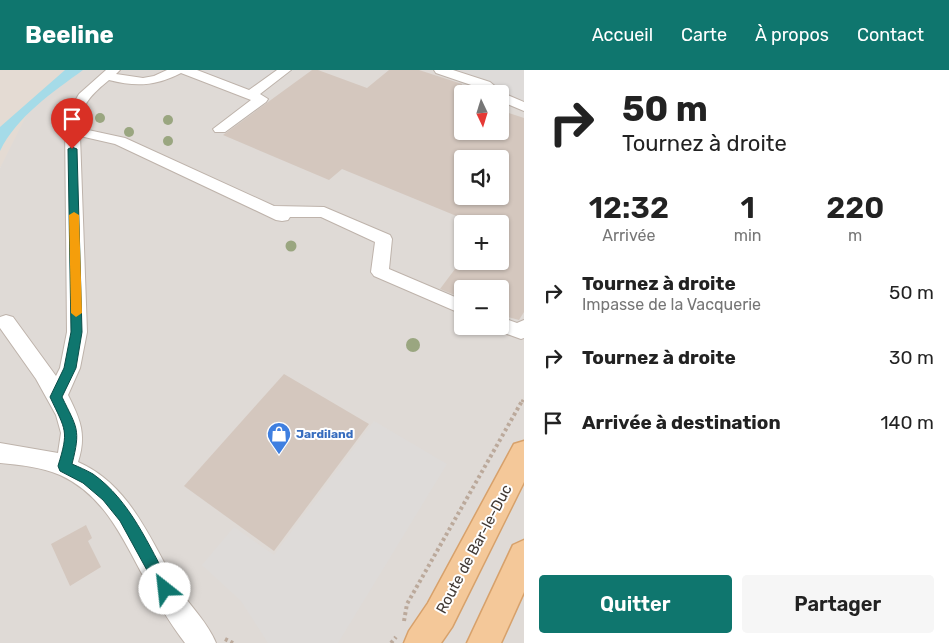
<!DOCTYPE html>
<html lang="fr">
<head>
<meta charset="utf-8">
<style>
  :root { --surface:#fff; --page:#f6f6f6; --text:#222; --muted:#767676; --accent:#0f766e }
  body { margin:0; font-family:Rubik,sans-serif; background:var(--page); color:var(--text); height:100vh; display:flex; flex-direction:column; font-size:19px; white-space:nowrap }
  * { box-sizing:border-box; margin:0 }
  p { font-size:16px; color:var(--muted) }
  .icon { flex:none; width:28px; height:28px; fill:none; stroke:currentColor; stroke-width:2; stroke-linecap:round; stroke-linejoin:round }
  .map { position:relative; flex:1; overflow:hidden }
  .details { display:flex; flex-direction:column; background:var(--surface); width:425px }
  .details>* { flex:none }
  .banner { background:#fff; color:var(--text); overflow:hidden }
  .needle { width:32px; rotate:176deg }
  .controls { position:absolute; left:454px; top:15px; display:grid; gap:10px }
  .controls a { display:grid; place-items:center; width:55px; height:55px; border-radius:5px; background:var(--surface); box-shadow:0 1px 4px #0004; font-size:25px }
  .pin { position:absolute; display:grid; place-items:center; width:42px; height:42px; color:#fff; margin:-51px -21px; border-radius:50% 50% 50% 0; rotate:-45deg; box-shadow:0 0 5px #0007 }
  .pin .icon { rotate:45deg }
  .me { position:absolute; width:55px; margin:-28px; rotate:331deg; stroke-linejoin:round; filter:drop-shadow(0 0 4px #0008) }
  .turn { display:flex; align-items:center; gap:18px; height:105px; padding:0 15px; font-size:22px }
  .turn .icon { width:65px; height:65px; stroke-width:2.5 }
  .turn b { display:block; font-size:35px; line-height:42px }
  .eta { display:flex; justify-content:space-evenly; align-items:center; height:85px; text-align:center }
  .eta b { font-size:30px; font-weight:600; line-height:35px }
  .action { display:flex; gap:10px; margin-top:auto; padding:10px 15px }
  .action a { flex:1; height:58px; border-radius:5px; background:var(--accent); color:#fff; font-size:20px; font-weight:600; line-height:58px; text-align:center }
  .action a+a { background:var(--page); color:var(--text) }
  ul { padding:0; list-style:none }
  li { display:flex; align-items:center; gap:15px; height:65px; padding:0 15px }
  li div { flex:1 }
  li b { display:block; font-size:19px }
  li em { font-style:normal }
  header { display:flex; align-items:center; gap:30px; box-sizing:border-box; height:70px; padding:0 25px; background:var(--accent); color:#fff }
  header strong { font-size:24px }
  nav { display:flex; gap:28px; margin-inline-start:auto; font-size:18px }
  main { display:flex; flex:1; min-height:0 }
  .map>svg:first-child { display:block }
</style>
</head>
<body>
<header>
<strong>Beeline</strong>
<nav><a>Accueil</a><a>Carte</a><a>À propos</a><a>Contact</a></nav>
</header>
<main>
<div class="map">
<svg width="524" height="573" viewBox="0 0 524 573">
  <rect width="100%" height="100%" fill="#f0eae4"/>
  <polygon fill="#e4dbd3" points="0,0 74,0 0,98"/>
  <path fill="#dfdad6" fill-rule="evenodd" d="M74,0H524V573H0V98L34,30ZM462,24H500V61H462ZM462,89H500V126H462ZM462,154H500V191H462ZM462,219H500V256H462Z"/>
  <g fill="#dedbd9">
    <polygon points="176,0 294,0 254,29"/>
    <polygon points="432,0 524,0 524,40 505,33 500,30 500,24 485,17"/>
    <polygon points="374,351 447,394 338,573 268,573 241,531 202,495 234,457 274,485"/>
  </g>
  <path fill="#a5dbe8" d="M65,0H83C53,22 17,46 0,81V57Z"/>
  <g fill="#d4c7be" fill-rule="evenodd">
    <path d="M312,0H318L367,18L389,0H419L462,14V61H500V40L524,48V242L519,250L500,245V219H462V228L440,219L461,191H500V154H476L342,99L329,110L223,65ZM462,89H500V126H462Z"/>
    <polygon points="284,304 369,354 274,481 184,416"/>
    <polygon points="86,455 92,468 88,471 101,497 70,516 51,474"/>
  </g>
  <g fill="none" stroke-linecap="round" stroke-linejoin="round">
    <g stroke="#beb3ab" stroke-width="2">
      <g id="minor">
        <path d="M106,0H120L116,4L143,8L154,6L167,0H197L249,20L277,0H291L260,24L268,29L266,32L225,62H215L213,59L251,30L181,3C156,16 136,17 109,10C93,23 79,36 79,58L125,68L274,136L324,137L390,165L392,169L389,199L462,230V244L374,206L371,202L375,172L321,147H290L288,150L282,151L276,150L115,74L80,66L87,262L80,298L68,325C80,349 87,364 78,392C131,415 151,472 179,519C191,537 208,553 216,573H185C168,551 154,526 141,502C120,463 102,424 60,405C41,397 20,395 0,393V373L58,383L61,363L56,345L36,309L0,258V247L6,245L13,247L56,306L60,298L67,262L65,48L79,24Z"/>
        <polygon points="434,0 453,0 490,12 503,23 524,32 524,41 500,31 500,24 488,24 480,18 436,3"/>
        <polygon points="500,247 517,253 524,250 524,268 521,269 493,259 492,256 500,256"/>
      </g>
    </g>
    <g stroke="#d7a16b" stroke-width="3">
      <g id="major">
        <polygon points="524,371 524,412 452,557 441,573 404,573 409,561 428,533 514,374"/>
        <polygon points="524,470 524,522 501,573 467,573 513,475"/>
      </g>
    </g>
    <polyline stroke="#bba99b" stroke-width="3" stroke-dasharray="2.5 2.5" stroke-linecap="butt" points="522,332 524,328"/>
    <g stroke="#bba99b" stroke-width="4" stroke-dasharray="3 3" stroke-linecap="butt">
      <polyline points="404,551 407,534 522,331"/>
      <polyline points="225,569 233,573"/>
      <polyline points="391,573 396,567"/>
    </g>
    <use href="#minor" fill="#fff" fill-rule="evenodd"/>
    <use href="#major" fill="#f4c899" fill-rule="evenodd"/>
  </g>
  <g fill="#9aa680">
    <circle cx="100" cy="48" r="5"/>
    <circle cx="168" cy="50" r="5"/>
    <circle cx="129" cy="62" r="5"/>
    <circle cx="168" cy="71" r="5"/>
    <circle cx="291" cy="176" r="5.5"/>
    <circle cx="413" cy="275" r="7"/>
  </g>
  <path fill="#0f766e" stroke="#0a4d48" d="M72,77L77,79L82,262L76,298L62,327C77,358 81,359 72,394C79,397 86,400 93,404C130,430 149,476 170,514L172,519L170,524L165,526L160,524L120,451L103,430L83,413L60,401L58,396C69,360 66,361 50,327L64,298L71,262L68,79Z"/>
  <polygon fill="#f59e0b" points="74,142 79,145 82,243 76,247 71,243 69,145"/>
  <defs>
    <g id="shop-pin" transform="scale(1.25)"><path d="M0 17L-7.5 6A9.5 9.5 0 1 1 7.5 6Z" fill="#3f7fe0" stroke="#fff"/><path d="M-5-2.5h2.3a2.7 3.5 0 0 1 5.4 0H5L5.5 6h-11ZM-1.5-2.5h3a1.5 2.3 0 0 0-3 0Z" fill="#fff"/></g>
  </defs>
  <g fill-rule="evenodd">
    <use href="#shop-pin" x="279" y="364"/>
  </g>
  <g text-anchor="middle" stroke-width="4" stroke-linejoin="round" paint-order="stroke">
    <g font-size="12" font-weight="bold" fill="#366cbe" stroke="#fff" text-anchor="start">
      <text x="296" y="368">Jardiland</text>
    </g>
    <g font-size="15" fill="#423a35" stroke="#fff">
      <text transform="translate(474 479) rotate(-62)" y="5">Route de Bar-le-Duc</text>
    </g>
  </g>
</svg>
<div class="controls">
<a><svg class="needle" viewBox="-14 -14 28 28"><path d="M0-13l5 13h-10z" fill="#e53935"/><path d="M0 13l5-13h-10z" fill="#767676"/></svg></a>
<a><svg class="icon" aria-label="sound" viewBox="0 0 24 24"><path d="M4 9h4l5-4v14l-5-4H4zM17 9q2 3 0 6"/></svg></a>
<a>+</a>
<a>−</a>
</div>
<div class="pin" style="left:72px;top:79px;background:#d93025"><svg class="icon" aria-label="arrive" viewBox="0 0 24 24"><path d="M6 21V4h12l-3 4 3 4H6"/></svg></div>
<svg class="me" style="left:165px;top:519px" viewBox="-20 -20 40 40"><circle r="19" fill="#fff"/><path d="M0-13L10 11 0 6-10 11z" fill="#0f766e"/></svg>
</div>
<section class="details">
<div class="banner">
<div class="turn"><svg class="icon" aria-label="right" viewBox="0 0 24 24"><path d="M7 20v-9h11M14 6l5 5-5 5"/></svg><div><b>50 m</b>Tournez à droite</div></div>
</div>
<div class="eta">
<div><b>12:32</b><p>Arrivée</p></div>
<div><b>1</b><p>min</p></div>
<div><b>220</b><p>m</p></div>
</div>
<ul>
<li><svg class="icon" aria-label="right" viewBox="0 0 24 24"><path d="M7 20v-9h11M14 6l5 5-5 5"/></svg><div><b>Tournez à droite</b><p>Impasse de la Vacquerie</p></div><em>50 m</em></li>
<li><svg class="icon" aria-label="right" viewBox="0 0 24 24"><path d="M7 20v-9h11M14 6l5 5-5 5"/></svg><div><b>Tournez à droite</b></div><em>30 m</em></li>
<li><svg class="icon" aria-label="arrive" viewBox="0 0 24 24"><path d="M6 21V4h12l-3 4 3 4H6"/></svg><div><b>Arrivée à destination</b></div><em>140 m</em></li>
</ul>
<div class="action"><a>Quitter</a><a>Partager</a></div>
</section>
</main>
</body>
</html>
